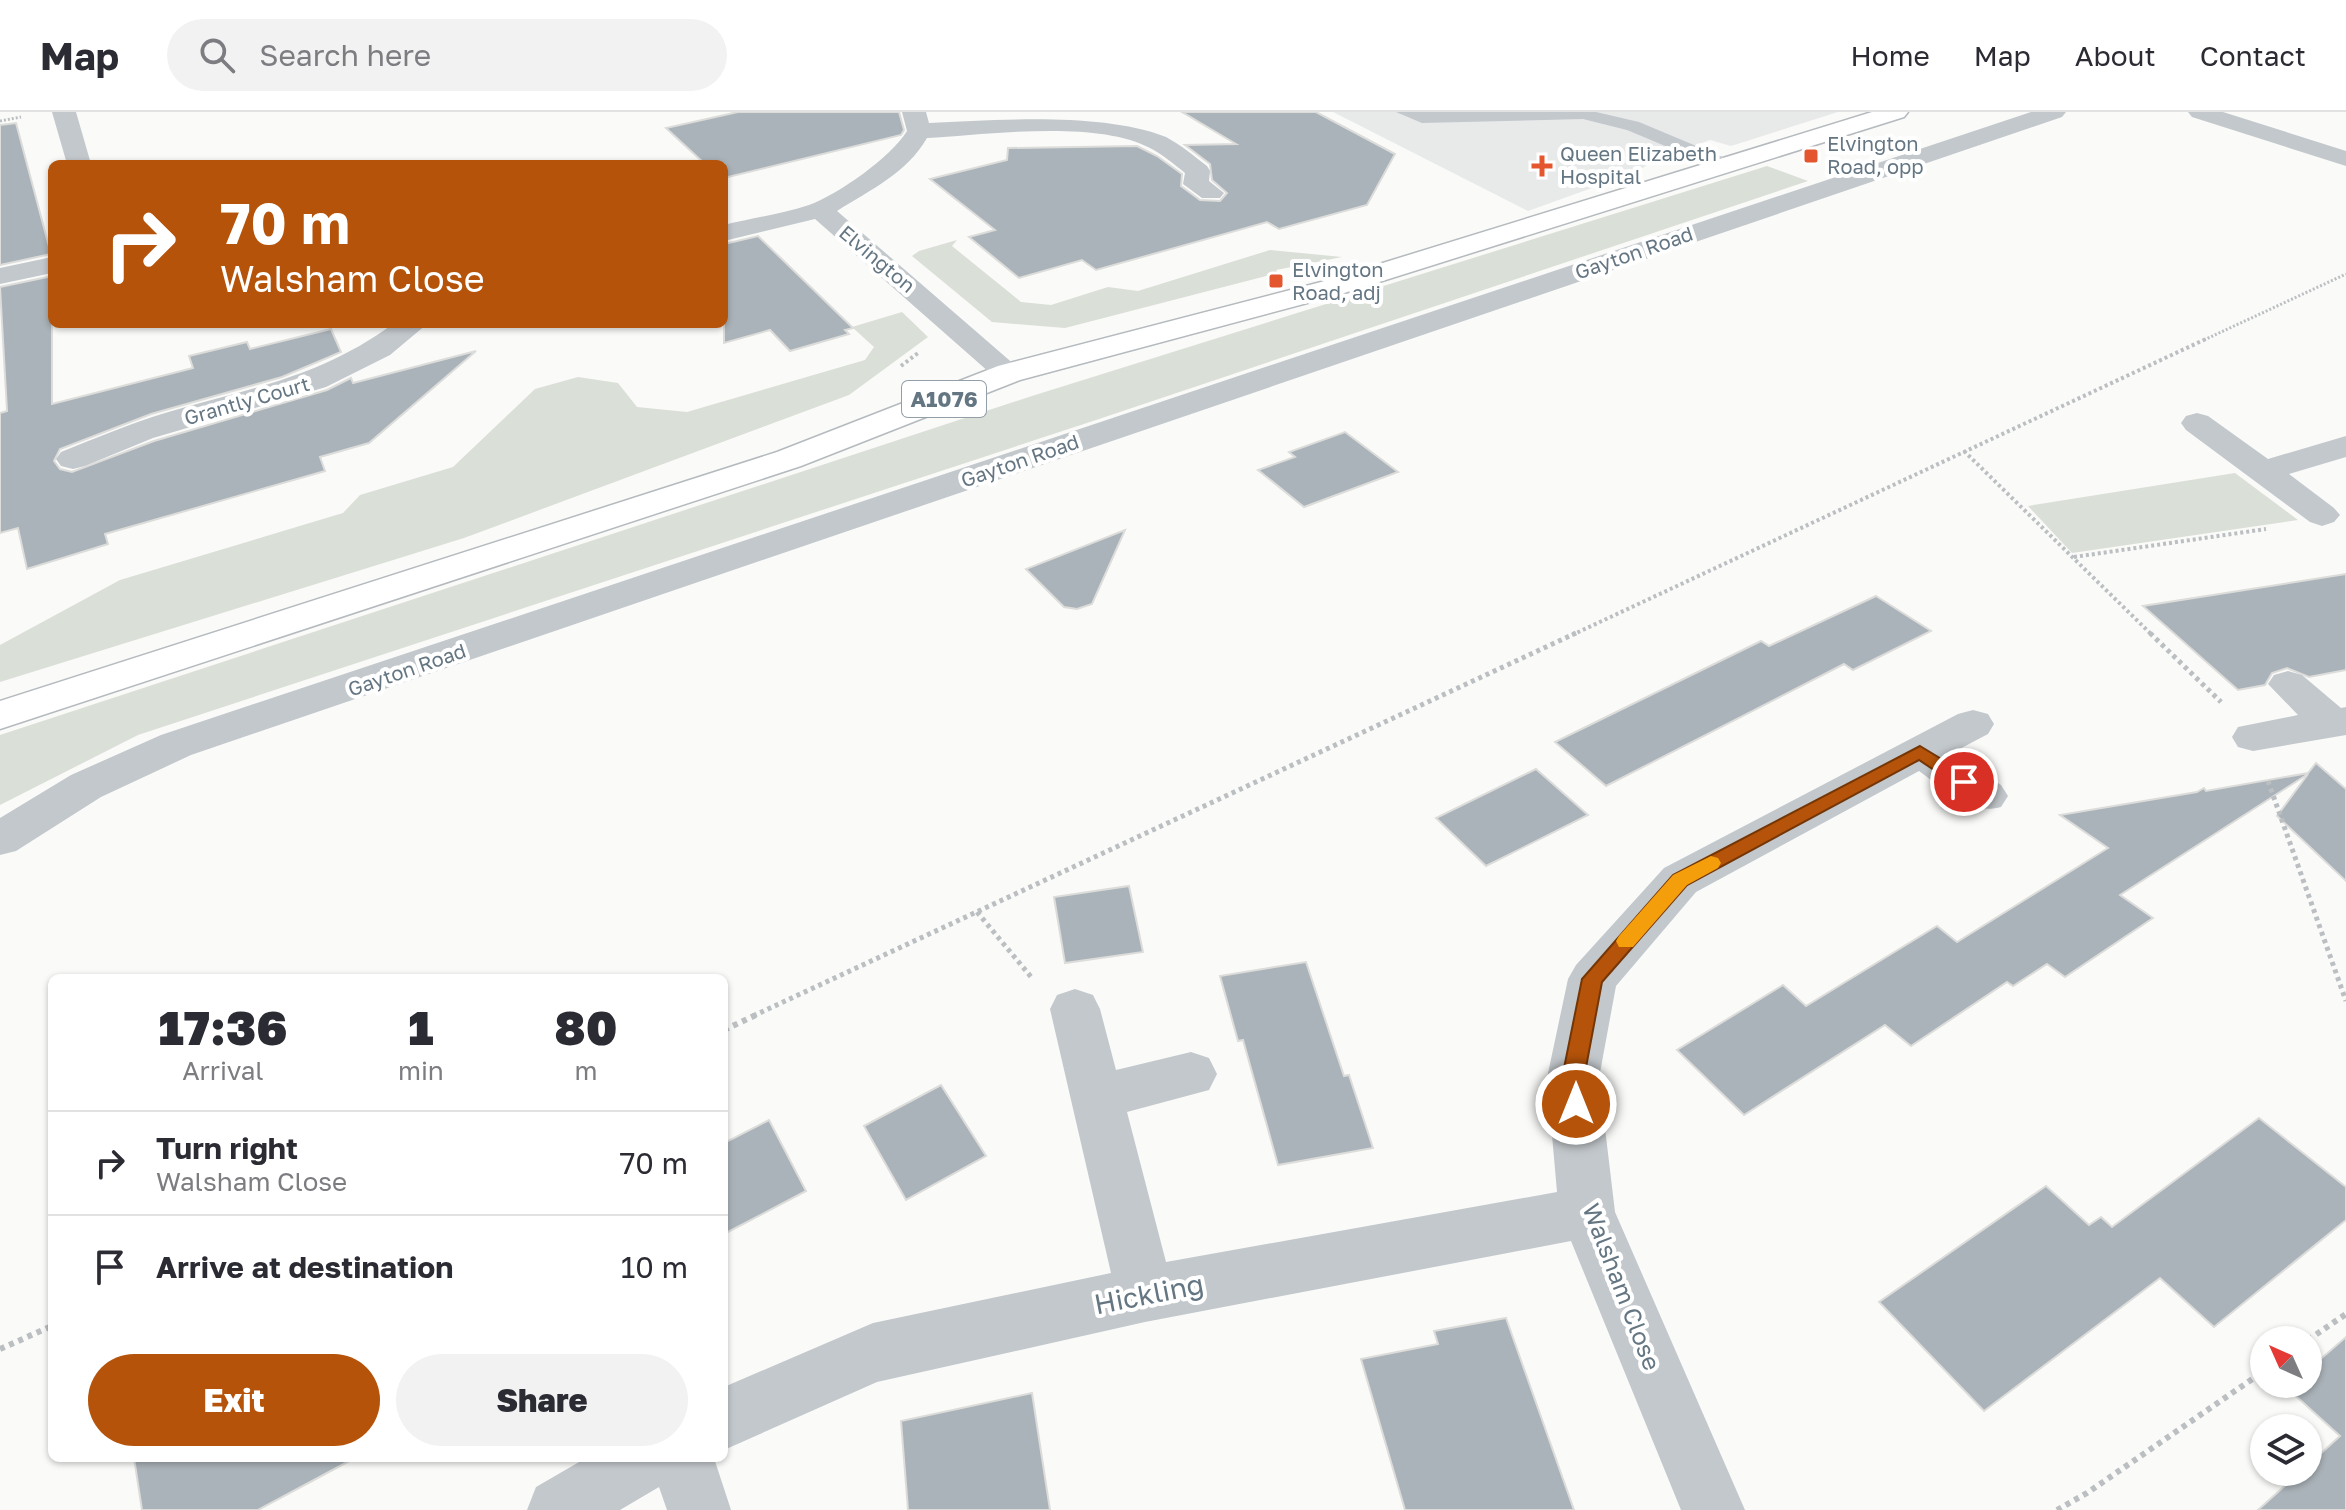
<!DOCTYPE html>
<html lang="en">
<head>
<meta charset="utf-8">
<style>
  :root { --surface:#fff; --page:#f2f2f3; --text:#2b2b33; --muted:#7c7c81; --line:#e1e1e2; --accent:#b45309 }
  body { margin:0; font-family:"Golos Text",sans-serif; background:var(--page); color:var(--text); height:100vh; display:flex; flex-direction:column; font-size:30px; white-space:nowrap }
  * { box-sizing:border-box; margin:0 }
  p { font-size:26px; color:var(--muted) }
  .icon { flex:none; width:44px; height:44px; fill:none; stroke:currentColor; stroke-width:2; stroke-linecap:round; stroke-linejoin:round }
  .map { position:relative; flex:1; overflow:hidden }
  .details { position:absolute; left:48px; top:862px; width:680px; height:488px; display:flex; flex-direction:column; background:var(--surface); border-radius:12px; box-shadow:0 2px 6px #0004 }
  .details>* { flex:none }
  .hud { position:absolute; left:48px; top:48px; width:680px; height:168px; border-radius:12px; box-shadow:0 2px 6px #0004; background:#b45309; color:#fff; overflow:hidden }
  .needle { width:52px; rotate:315deg }
  .tools { position:absolute; left:2250px; top:1214px; display:grid; gap:16px }
  .tools a { display:grid; place-items:center; width:72px; height:72px; border-radius:50%; background:var(--surface); box-shadow:0 2px 6px #0004; font-size:40px }
  .pin { position:absolute; display:grid; place-items:center; width:68px; height:68px; color:#fff; margin:-34px; border:4px solid #fff; border-radius:50%; box-shadow:0 2px 8px #0007 }
  .me { position:absolute; width:88px; margin:-44px; rotate:0deg; stroke-linejoin:round; filter:drop-shadow(0 0 6px #0008) }
  .turn { display:flex; align-items:center; gap:28px; height:168px; padding:0 40px; font-size:36px }
  .turn .icon { width:104px; height:104px; stroke-width:2.5 }
  .turn b { display:block; font-size:56px; line-height:68px }
  .eta { display:flex; justify-content:space-evenly; align-items:center; height:136px; text-align:center }
  .eta b { font-size:48px; font-weight:800; line-height:56px }
  .primary-button { display:flex; gap:16px; margin-top:auto; padding:16px 40px }
  .primary-button a { flex:1; height:92px; border-radius:48px; background:var(--accent); color:#fff; font-size:32px; font-weight:800; line-height:92px; text-align:center }
  .primary-button a+a { background:var(--page); color:var(--text) }
  ul { padding:0; list-style:none }
  li { display:flex; align-items:center; gap:24px; height:104px; padding:0 40px; border-top:2px solid var(--line) }
  li div { flex:1 }
  li b { display:block; font-size:30px }
  li em { font-style:normal }
  header { display:flex; align-items:center; gap:48px; box-sizing:border-box; height:112px; padding:0 40px; background:var(--surface); border-bottom:2px solid var(--line) }
  header strong { font-size:38px }
  nav { display:flex; gap:44px; margin-inline-start:auto; font-size:28px }
  .search { width:560px; height:72px; background:var(--page); display:flex; align-items:center; gap:20px; box-sizing:border-box; padding:0 28px; border-radius:44px; color:var(--muted); font-size:30px }
  .map>svg:first-child { display:block }
</style>
</head>
<body>
<header>
<strong>Map</strong>
<div class="search"><svg class="icon" aria-label="search" viewBox="0 0 24 24"><circle cx="10" cy="10" r="6"/><path d="M15 15l6 6"/></svg>Search here</div>
<nav><a>Home</a><a>Map</a><a>About</a><a>Contact</a></nav>
</header>
<div class="map">
<svg width="2346" height="1398" viewBox="0 0 2346 1398">
  <rect width="100%" height="100%" fill="#fafaf8"/>
  <polygon fill="#e8e9e9" points="1333,0 1838,0 1731,34 1710,28 1652,49 1639,59 1528,99"/>
  <g fill="#dadfd7">
    <polygon points="1767,54 1808,69 1099,307 138,623 0,693 0,623 1032,284"/>
    <polygon points="957,128 952,134 1021,190 1051,193 1108,175 1138,179 1270,138 1342,145 1276,158 1278,161 1065,216 992,210 912,144 919,139"/>
    <polygon points="902,200 928,225 849,283 464,426 0,570 0,533 120,468 343,401 360,383 453,355 535,277 578,265 618,271 637,295 687,300 865,248 874,235 852,215"/>
    <polygon points="2235,361 2298,408 2072,441 2028,394"/>
  </g>
  <g fill="#aab3b9" stroke="#dcdcda" stroke-width="2">
    <polygon points="738,0 899,0 904,18 901,23 724,66 724,52 705,52 666,16"/>
    <polygon points="1182,0 1316,0 1395,42 1367,93 1279,117 1267,110 1096,158 1082,148 1019,166 969,125 995,118 930,67 1007,48 1008,36 1137,34 1157,44 1182,62 1181,74 1200,88 1220,89 1227,81 1212,68 1210,52 1185,33 1236,32"/>
    <polygon points="16,11 51,142 0,153 0,13"/>
    <polygon points="758,124 853,216 845,218 849,222 790,239 770,218 724,231 724,132"/>
    <polygon points="52,164 52,292 193,256 189,244 247,230 250,237 331,217 341,240 282,265 151,302 60,337 54,349 60,357 72,360 154,329 327,278 351,266 353,271 476,239 369,331 320,345 325,359 105,422 108,432 27,457 18,416 0,421 0,301 7,299 0,175"/>
    <polygon points="1345,320 1398,360 1304,395 1258,358 1295,345 1289,340"/>
    <polygon points="1125,418 1092,492 1077,497 1064,495 1026,457"/>
    <polygon points="2346,462 2346,558 2309,565 2287,556 2272,561 2265,573 2238,578 2143,494"/>
    <polygon points="1876,484 1931,519 1853,558 1844,552 1606,674 1555,630 1761,529 1769,534"/>
    <polygon points="2316,651 2346,677 2346,769 2277,704 2308,662 2120,783 2153,806 2065,865 2047,852 2013,874 2007,870 1911,934 1885,913 1744,1003 1677,938 1783,873 1806,894 1937,814 1957,830 2108,736 2060,703 2197,680 2204,676 2206,679 2308,661"/>
    <polygon points="1536,657 1588,703 1486,754 1436,706"/>
    <polygon points="1129,774 1143,840 1065,851 1054,785"/>
    <polygon points="1306,850 1344,964 1349,963 1373,1036 1278,1053 1243,928 1238,929 1220,864"/>
    <polygon points="941,973 986,1044 906,1088 864,1014"/>
    <polygon points="2259,1006 2346,1075 2346,1108 2214,1215 2160,1166 1984,1299 1879,1190 2046,1074 2089,1113 2101,1105 2112,1115"/>
    <polygon points="769,1008 806,1079 724,1122 724,1031"/>
    <polygon points="1506,1206 1574,1398 1405,1398 1361,1247 1438,1232 1434,1219"/>
    <polygon points="2346,1225 2346,1398 2258,1398 2300,1360 2308,1360 2308,1353 2340,1324 2287,1276 2292,1272 2308,1272 2308,1258"/>
    <polygon points="1032,1281 1050,1398 908,1398 901,1309"/>
    <polygon points="134,1346 355,1346 258,1398 142,1398"/>
  </g>
  <g fill="none" stroke-linecap="round" stroke-linejoin="round">
    <g stroke="#b5babe" stroke-width="3">
      <polygon id="primary" points="1872,0 1908,0 1904,5 1341,182 1020,268 801,354 0,617 0,589 777,340 998,254 1321,170"/>
    </g>
    <g stroke="#bbbfc2" stroke-width="3" stroke-dasharray="2 2" stroke-linecap="butt">
      <polyline points="0,9 21,5"/>
      <polyline points="2204,228 2346,162"/>
    </g>
    <g stroke="#bbbfc2" stroke-width="4" stroke-dasharray="3 3" stroke-linecap="butt">
      <polyline points="901,254 918,241"/>
      <polyline points="1964,339 2152,523"/>
      <polyline points="2074,445 2266,417"/>
      <polyline points="1572,523 2208,226"/>
    </g>
    <g stroke="#bbbfc2" stroke-width="5" stroke-dasharray="4 4" stroke-linecap="butt">
      <polyline points="2150,521 2221,590"/>
      <polyline points="2268,669 2346,889"/>
      <polyline points="977,800 1032,866"/>
      <polyline points="753,904 1576,521"/>
    </g>
    <g stroke="#bbbfc2" stroke-width="6" stroke-dasharray="5 5" stroke-linecap="butt">
      <polyline points="724,918 758,902"/>
      <polyline points="2308,1228 2346,1202"/>
      <polyline points="0,1237 52,1214"/>
      <polyline points="2057,1398 2087,1381 2264,1259"/>
    </g>
    <polygon fill="#c3c8cc" fill-rule="evenodd" points="1396,0 1596,0 1639,10 1732,49 1735,53 1732,57 1720,57 1627,18 1583,7 1422,11"/>
    <g fill="#c3c8cc" fill-rule="evenodd">
      <polygon points="52,0 76,0 91,52 67,52"/>
      <path d="M902,0H926L929,11C1001,8 1100,0 1166,25C1181,33 1194,44 1207,54L1210,59L1209,69L1224,81L1220,86H1202L1183,72L1185,61C1174,52 1162,42 1150,36C1095,7 988,23 927,26C907,61 870,78 837,99L1024,261L1020,268L1009,270L998,268L815,107L724,129V113C752,106 782,102 809,93C839,82 891,45 907,19Z"/>
      <polygon points="2031,0 2066,0 2062,5 191,643 101,685 16,739 0,743 0,706 71,663 161,623"/>
      <polygon points="2188,0 2223,0 2346,39 2346,54 2192,5"/>
      <polygon points="52,145 52,161 0,172 0,156"/>
      <path d="M393,212H427L390,243L326,275L153,326L85,354L73,357L61,354L56,347L61,340C96,326 129,312 165,301C248,277 321,265 393,212Z"/>
      <polygon points="2197,301 2208,304 2268,347 2346,324 2346,345 2289,362 2334,396 2340,403 2334,410 2322,414 2310,410 2186,318 2181,311 2186,304"/>
      <polygon points="2288,559 2302,563 2341,596 2346,595 2346,623 2253,639 2238,635 2232,625 2238,615 2298,603 2268,572 2274,563"/>
      <path d="M1973,598L1988,602L1994,612L1988,622L1952,641L2001,673L2008,684L2001,695C1970,704 1944,677 1919,659L1696,780L1616,874L1599,966L1615,1100L1745,1398H1681L1571,1129L1145,1210L877,1270L724,1338V1275L873,1211L1111,1161L1050,897L1057,883L1075,877L1093,883L1100,897L1116,958L1191,940L1209,946L1217,962L1209,978L1127,1000L1166,1150L1557,1080L1547,966L1568,867L1576,853L1664,756L1958,602Z"/>
      <polygon points="586,1346 714,1346 731,1398 667,1398 659,1375 620,1398 527,1398 536,1375"/>
    </g>
    <use href="#primary" fill="#fff" fill-rule="evenodd"/>
  </g>
  <polygon fill="#b45309" stroke="#753606" stroke-width="2" points="1920,634 1971,665 1973,670 1971,674 1958,674 1919,648 1687,773 1602,870 1584,966 1587,992 1584,999 1576,1002 1568,999 1562,966 1582,867 1673,763"/>
  <polygon fill="#f59e0b" points="1711,744 1718,746 1721,751 1718,756 1687,773 1633,835 1619,835 1616,829 1619,824 1673,763"/>
  <g fill="#e4572e" stroke="#fff" stroke-width="3">
    <rect x="1803" y="36" width="16" height="16" rx="4"/>
    <path d="M1538 42h8v8h8v8h-8v8h-8v-8h-8v-8h8z"/>
    <rect x="1268" y="161" width="16" height="16" rx="4"/>
  </g>
  <g text-anchor="middle" stroke-width="8" stroke-linejoin="round" paint-order="stroke">
    <g font-size="20" fill="#657683" stroke="#fff" text-anchor="start">
      <text x="1827" y="39">Elvington<tspan x="1827" dy="23">Road, opp</tspan></text>
      <text x="1560" y="49">Queen Elizabeth<tspan x="1560" dy="23">Hospital</tspan></text>
      <text x="1292" y="165">Elvington<tspan x="1292" dy="23">Road, adj</tspan></text>
    </g>
    <g font-size="20" fill="#657683" stroke="#fff">
      <text transform="translate(1634 141) rotate(-19)" y="7">Gayton Road</text>
      <text transform="translate(877 147) rotate(40)" y="7">Elvington</text>
      <text transform="translate(247 289) rotate(-16)" y="7">Grantly Court</text>
      <text transform="translate(1020 349) rotate(-19)" y="7">Gayton Road</text>
      <text transform="translate(407 558) rotate(-19)" y="7">Gayton Road</text>
    </g>
    <rect fill="#fff" stroke="#939fa8" stroke-width="2" x="902" y="269" width="84" height="36" rx="6"/>
    <g font-size="22" font-weight="bold" fill="#657683">
      <text x="944" y="295">A1076</text>
    </g>
    <g font-size="24" fill="#657683" stroke="#fff">
      <text transform="translate(1621 1175) rotate(69)" y="8">Walsham Close</text>
    </g>
    <g font-size="28" fill="#657683" stroke="#fff">
      <text transform="translate(1149 1182) rotate(-11)" y="10">Hickling</text>
    </g>
  </g>
</svg>
<div class="tools">
<a><svg class="needle" viewBox="-14 -14 28 28"><path d="M0-13l5 13h-10z" fill="#e53935"/><path d="M0 13l5-13h-10z" fill="#7c7c81"/></svg></a>
<a><svg class="icon" aria-label="layers" viewBox="0 0 24 24"><path d="M12 4l9 5-9 5-9-5zM3 14l9 5 9-5"/></svg></a>
</div>
<div class="pin" style="left:1964px;top:670px;background:#d93025"><svg class="icon" aria-label="arrive" viewBox="0 0 24 24"><path d="M6 21V4h12l-3 4 3 4H6"/></svg></div>
<svg class="me" style="left:1576px;top:992px" viewBox="-20 -20 40 40"><circle r="17" fill="#b45309" stroke="#fff" stroke-width="3"/><path d="M0-11L8 9 0 5-8 9z" fill="#fff"/></svg>
<div class="hud">
<div class="turn"><svg class="icon" aria-label="right" viewBox="0 0 24 24"><path d="M7 20v-9h11M14 6l5 5-5 5"/></svg><div><b>70 m</b>Walsham Close</div></div>
</div>
<section class="details">
<div class="eta">
<div><b>17:36</b><p>Arrival</p></div>
<div><b>1</b><p>min</p></div>
<div><b>80</b><p>m</p></div>
</div>
<ul>
<li><svg class="icon" aria-label="right" viewBox="0 0 24 24"><path d="M7 20v-9h11M14 6l5 5-5 5"/></svg><div><b>Turn right</b><p>Walsham Close</p></div><em>70 m</em></li>
<li><svg class="icon" aria-label="arrive" viewBox="0 0 24 24"><path d="M6 21V4h12l-3 4 3 4H6"/></svg><div><b>Arrive at destination</b></div><em>10 m</em></li>
</ul>
<div class="primary-button"><a>Exit</a><a>Share</a></div>
</section>
</div>
</body>
</html>
